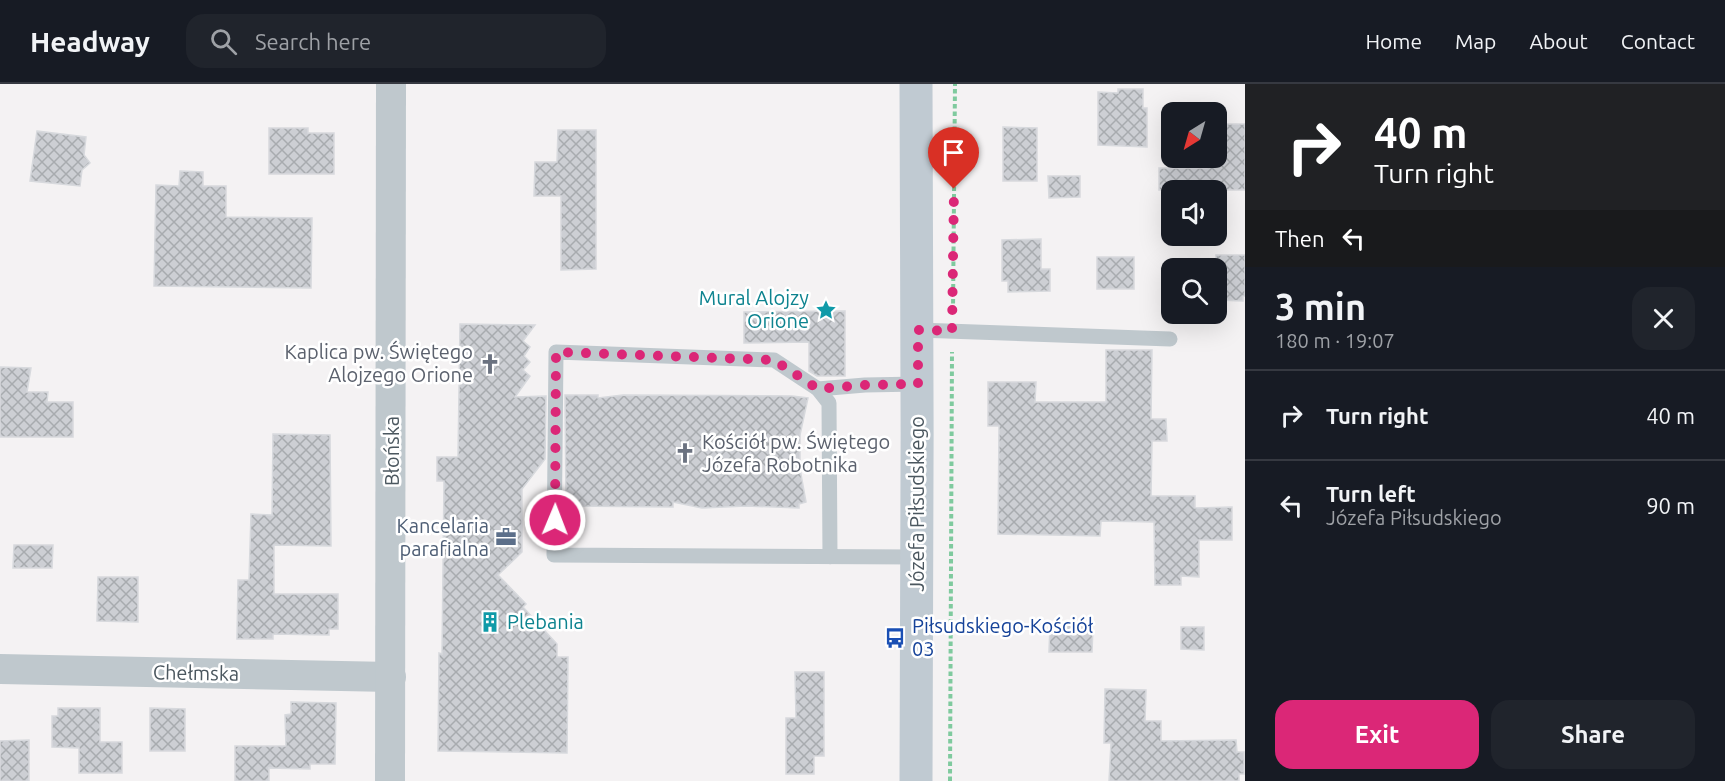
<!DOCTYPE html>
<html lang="en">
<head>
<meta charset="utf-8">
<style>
  :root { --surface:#171b24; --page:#20242c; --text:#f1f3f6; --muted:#9ea1a6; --line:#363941; --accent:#db2777 }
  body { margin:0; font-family:Ubuntu,sans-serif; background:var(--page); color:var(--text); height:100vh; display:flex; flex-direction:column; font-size:22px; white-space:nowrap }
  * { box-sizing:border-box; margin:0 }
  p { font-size:20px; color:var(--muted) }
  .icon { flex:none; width:33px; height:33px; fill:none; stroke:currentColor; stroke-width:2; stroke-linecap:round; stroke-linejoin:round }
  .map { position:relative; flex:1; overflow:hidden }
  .drawer { display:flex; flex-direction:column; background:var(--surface); width:480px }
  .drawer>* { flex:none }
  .top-card { background:#202124; color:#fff; overflow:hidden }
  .needle { width:39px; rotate:217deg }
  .tools { position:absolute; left:1161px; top:18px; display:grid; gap:12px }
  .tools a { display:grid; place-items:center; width:66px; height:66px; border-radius:12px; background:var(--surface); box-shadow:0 6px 24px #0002; font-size:30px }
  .pin { position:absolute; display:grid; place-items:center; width:51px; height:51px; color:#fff; margin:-62px -26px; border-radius:50% 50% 50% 0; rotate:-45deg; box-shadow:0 0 6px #0007 }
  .pin .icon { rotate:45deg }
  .me { position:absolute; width:66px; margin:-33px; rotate:1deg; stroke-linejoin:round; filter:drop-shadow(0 0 4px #0008) }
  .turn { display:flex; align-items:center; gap:21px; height:126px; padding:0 30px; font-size:27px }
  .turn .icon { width:78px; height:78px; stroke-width:2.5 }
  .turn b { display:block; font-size:42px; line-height:51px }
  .then { display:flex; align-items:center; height:57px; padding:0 30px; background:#0003; gap:12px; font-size:22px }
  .round { display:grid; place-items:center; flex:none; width:63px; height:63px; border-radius:18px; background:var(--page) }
  .headline { display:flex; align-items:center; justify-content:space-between; height:102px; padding:0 30px }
  h1 { font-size:36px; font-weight:700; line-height:45px }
  .primary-button { display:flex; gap:12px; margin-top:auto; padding:12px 30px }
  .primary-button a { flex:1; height:69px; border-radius:18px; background:var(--accent); color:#fff; font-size:24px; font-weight:700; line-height:69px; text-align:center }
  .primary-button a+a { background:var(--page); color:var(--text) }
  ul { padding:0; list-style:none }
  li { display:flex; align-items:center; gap:18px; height:90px; padding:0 30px; border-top:2px solid var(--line) }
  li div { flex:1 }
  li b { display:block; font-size:22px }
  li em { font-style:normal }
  header { display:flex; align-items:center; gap:36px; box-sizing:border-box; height:84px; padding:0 30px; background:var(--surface); border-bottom:2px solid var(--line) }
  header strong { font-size:28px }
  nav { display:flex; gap:33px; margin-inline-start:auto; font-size:21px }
  .search { width:420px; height:54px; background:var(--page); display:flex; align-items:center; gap:15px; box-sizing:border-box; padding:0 21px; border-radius:18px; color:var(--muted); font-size:22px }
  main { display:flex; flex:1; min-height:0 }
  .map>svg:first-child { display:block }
</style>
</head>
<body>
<header>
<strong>Headway</strong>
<div class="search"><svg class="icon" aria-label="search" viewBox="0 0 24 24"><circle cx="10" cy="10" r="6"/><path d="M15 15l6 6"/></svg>Search here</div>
<nav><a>Home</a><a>Map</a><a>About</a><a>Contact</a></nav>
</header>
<main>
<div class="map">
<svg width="1245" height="697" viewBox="0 0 1245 697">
  <defs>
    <pattern id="building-cross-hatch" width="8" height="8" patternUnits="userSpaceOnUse" patternTransform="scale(1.5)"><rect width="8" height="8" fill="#cdcfd4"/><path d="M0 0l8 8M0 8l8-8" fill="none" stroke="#a8abaf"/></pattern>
  </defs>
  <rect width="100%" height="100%" fill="#f4f2f3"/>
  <g fill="url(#building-cross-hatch)" stroke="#d7d9dd" stroke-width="1.5">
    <polygon points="1118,5 1143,5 1143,24 1147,24 1147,63 1098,61 1098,8 1118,9"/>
    <polygon points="1216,40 1245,40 1245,106 1159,106 1159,84 1207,84 1207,74 1216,74"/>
    <polygon points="1003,43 1037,44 1037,97 1003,97"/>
    <polygon points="269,44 308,44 308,49 334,49 334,90 269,90"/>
    <polygon points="558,46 596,46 596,185 561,186 561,112 534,112 535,78 557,78"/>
    <polygon points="37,47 86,53 84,71 90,79 82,86 80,102 30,97"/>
    <polygon points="180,87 203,88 203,102 226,102 226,133 312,134 311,204 154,202 156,101 179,102"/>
    <polygon points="1048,92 1080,92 1080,113 1049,114"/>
    <polygon points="1041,155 1041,185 1050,185 1050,207 1008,208 1008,197 1002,197 1002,156"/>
    <polygon points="1216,171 1245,171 1245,212 1243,212 1243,217 1216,216"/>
    <rect x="1097" y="173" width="37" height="32"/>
    <polygon points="845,227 845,292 817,292 809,287 809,258 744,259 744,228"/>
    <polygon points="460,240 535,241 523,257 530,263 524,272 530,278 523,286 530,292 515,313 546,312 545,375 522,405 522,468 498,491 526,520 523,523 557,560 557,573 568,573 567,669 438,667 439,569 442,570 444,397 437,397 437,373 458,373"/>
    <polygon points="1106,266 1152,266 1151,335 1166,335 1167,357 1152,357 1151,412 1195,412 1195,424 1232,423 1232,456 1199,456 1199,493 1181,492 1181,501 1155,501 1154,438 1101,437 1100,452 998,450 999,342 988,342 988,298 1036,298 1035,318 1106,318"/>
    <polygon points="0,283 31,284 27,308 48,308 47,318 73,318 73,353 0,353"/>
    <polygon points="565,311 598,311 598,314 623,311 792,312 808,314 800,351 800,385 806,418 799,420 799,424 746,422 702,424 673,418 673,423 570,422 570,418 566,418"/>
    <polygon points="273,350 330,351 331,462 274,461 274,510 338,510 338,545 329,545 329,551 273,550 273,555 237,555 238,496 249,496 251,430 272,431"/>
    <polygon points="14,461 53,461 52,484 13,484"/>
    <polygon points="98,493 138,493 138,538 97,537"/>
    <polygon points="1050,541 1093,542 1092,568 1049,568"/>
    <polygon points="1181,543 1204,543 1204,566 1181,565"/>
    <polygon points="795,588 824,588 824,672 814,672 814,690 786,690 786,634 796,634"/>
    <polygon points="1105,605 1146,606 1145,637 1161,637 1161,657 1236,656 1237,668 1244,668 1244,690 1239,690 1239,697 1109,697 1111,659 1104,659"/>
    <polygon points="291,618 336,619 335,680 310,680 310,685 269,684 269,697 235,697 235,662 286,662 285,631 291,630"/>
    <polygon points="58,624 100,624 100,658 122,658 122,689 79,689 79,664 52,663 52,632 58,632"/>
    <polygon points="150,624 185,625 185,667 150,667"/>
    <polygon points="29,656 29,697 0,697 0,657"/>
  </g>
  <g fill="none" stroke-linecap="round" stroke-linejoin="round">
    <g stroke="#7fca9e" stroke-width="4" stroke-dasharray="4.5 3" stroke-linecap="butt">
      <polyline points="953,227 955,0"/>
      <polyline points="950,697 952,268"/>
    </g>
    <g stroke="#bfc8cd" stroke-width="15">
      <polyline points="918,246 1170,255"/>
      <polyline points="818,305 865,301 918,300"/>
      <polyline points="830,473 829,319 818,305 774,276 556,268 554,471 917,473"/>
    </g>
    <g stroke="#bfc8cd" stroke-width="30">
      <polyline points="0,585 391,593"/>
      <polyline points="390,697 391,0"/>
    </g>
    <path stroke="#c0cad2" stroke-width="33" d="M916,697C918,465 917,232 916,0"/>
  </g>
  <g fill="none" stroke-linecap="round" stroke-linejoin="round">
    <polyline stroke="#db2777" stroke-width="10" stroke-dasharray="0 18" points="555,436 556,268 774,276 818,305 865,301 918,300 918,246 952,247 954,105"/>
  </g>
  <defs>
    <g id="sight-bare" transform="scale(1.62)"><path d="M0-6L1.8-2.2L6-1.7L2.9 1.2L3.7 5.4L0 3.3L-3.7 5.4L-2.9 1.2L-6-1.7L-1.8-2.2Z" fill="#0f9aa8" stroke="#fff" stroke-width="2.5" paint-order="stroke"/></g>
    <g id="church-bare" transform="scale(1.62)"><path d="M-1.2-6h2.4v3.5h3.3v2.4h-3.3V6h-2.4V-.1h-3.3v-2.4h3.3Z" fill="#6b7280" stroke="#fff" stroke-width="2.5" paint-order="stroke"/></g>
    <g id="office-bare" transform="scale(1.62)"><path d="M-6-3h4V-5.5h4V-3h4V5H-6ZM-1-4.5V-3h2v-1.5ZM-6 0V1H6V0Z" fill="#5c6f8a" stroke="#fff" stroke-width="2.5" paint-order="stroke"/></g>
    <g id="building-bare" transform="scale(1.62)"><path d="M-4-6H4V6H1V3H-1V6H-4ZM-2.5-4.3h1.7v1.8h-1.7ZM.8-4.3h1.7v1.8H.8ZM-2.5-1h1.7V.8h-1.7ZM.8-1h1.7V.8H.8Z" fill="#0f9aa8" stroke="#fff" stroke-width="2.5" paint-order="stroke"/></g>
    <g id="bus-bare" transform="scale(1.62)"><path d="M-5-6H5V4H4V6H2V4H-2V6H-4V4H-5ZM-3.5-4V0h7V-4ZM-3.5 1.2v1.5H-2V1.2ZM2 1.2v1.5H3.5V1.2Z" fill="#1a4fb4" stroke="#fff" stroke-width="2.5" paint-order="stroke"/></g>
  </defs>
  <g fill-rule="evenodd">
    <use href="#sight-bare" x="826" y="226"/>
    <use href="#church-bare" x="490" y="280"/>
    <use href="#church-bare" x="685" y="369"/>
    <use href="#office-bare" x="506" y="453"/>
    <use href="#building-bare" x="490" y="538"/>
    <use href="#bus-bare" x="895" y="554"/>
  </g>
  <g text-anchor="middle" stroke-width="5" stroke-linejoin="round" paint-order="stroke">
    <g font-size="20" fill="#0d838f" stroke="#fff" text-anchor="end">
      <text x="809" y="221">Mural Alojzy<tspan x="809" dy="23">Orione</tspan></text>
      <text x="507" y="545" text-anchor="start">Plebania</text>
    </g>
    <g font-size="20" fill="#5b616d" stroke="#fff" text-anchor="end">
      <text x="473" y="275">Kaplica pw. Świętego<tspan x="473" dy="23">Alojzego Orione</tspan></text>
      <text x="702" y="365" text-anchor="start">Kościół pw. Świętego<tspan x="702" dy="23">Józefa Robotnika</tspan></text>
    </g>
    <g font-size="20" fill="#4b575f" stroke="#fff">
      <text transform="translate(392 367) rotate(-90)" y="7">Błońska</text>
      <text transform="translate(917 420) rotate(-90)" y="7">Józefa Piłsudskiego</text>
      <text transform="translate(196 589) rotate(1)" y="7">Chełmska</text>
    </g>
    <g font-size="20" fill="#4e5e75" stroke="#fff" text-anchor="end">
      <text x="489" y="449">Kancelaria<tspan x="489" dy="23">parafialna</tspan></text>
    </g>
    <g font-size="20" fill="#164399" stroke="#fff" text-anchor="start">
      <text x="912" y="549">Piłsudskiego-Kościół<tspan x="912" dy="23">03</tspan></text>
    </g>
  </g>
</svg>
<div class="tools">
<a><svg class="needle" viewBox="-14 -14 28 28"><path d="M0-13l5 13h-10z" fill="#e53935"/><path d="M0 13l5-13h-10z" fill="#9ea1a6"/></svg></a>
<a><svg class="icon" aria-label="sound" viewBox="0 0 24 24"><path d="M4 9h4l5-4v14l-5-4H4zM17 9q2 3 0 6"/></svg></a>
<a><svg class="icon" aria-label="search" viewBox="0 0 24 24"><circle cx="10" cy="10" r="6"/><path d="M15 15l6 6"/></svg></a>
</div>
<div class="pin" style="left:954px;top:105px;background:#d93025"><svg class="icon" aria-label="arrive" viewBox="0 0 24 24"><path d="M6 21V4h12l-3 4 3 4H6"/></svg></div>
<svg class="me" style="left:555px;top:436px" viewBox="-20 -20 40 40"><circle r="17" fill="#db2777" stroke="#fff" stroke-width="3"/><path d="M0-11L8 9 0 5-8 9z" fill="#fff"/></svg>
</div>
<section class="drawer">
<div class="top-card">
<div class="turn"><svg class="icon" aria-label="right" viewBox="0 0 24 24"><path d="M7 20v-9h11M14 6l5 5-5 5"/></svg><div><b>40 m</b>Turn right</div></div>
<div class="then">Then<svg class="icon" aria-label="left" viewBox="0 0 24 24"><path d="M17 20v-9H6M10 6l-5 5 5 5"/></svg></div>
</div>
<div class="headline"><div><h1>3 min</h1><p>180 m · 19:07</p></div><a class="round"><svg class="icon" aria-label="close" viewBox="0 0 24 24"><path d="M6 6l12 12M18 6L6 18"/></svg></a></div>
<ul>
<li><svg class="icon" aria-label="right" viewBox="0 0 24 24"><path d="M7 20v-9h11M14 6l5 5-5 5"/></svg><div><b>Turn right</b></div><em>40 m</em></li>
<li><svg class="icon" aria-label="left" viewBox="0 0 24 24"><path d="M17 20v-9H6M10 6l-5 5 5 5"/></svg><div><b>Turn left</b><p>Józefa Piłsudskiego</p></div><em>90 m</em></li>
</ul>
<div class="primary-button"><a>Exit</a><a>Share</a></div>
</section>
</main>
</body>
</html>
